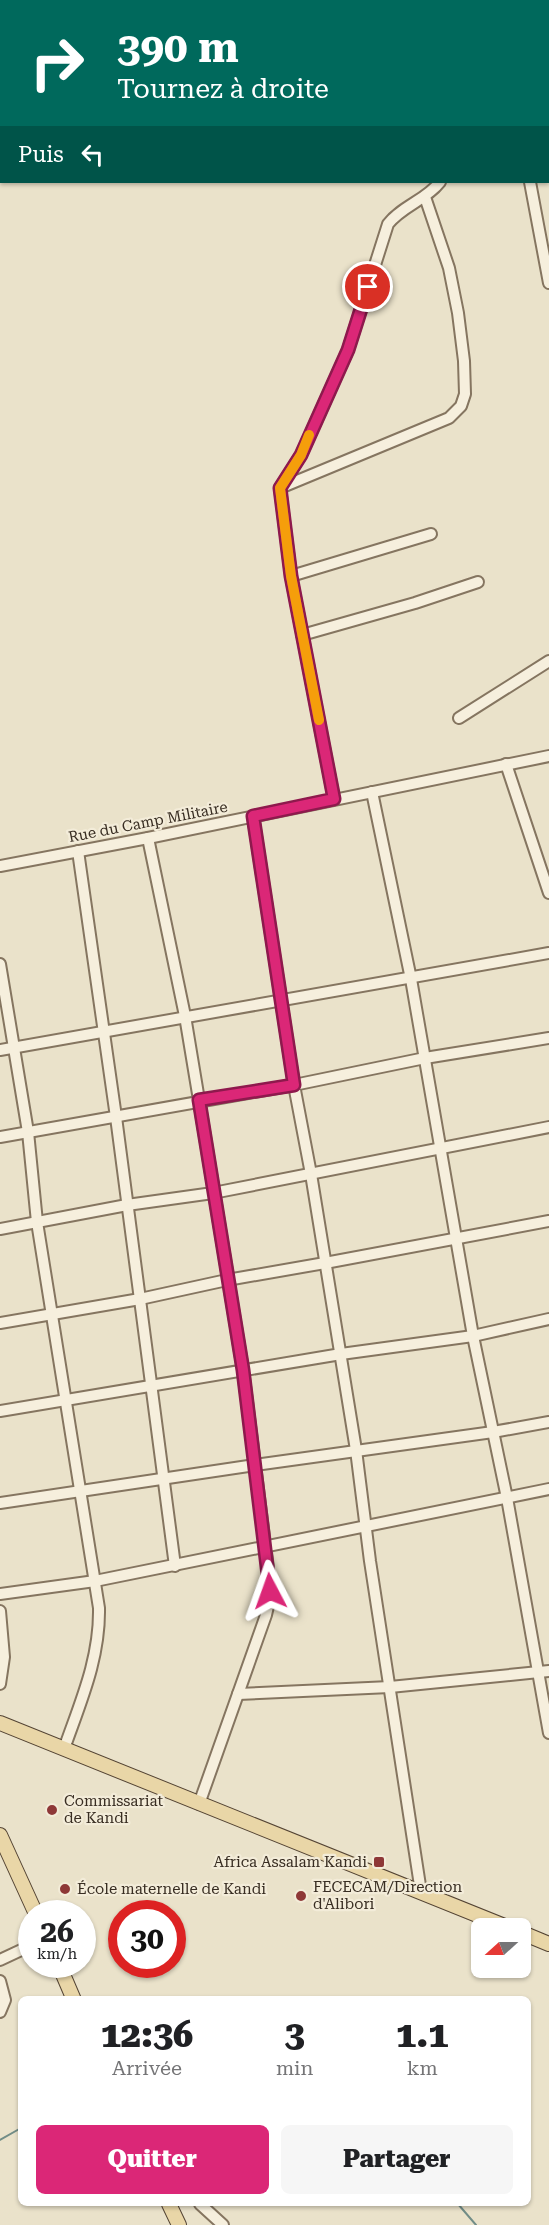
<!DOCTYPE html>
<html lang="fr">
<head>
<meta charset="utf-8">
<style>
  :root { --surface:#fff; --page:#f6f6f6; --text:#202124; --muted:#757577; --accent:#db2777 }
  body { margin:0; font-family:"Roboto Serif",serif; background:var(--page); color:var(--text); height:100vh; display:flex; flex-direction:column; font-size:22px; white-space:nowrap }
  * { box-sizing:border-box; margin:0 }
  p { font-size:20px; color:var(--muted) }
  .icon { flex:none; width:33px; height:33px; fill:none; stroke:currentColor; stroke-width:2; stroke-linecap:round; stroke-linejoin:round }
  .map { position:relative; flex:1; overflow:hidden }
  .details { position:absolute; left:18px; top:1996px; width:513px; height:210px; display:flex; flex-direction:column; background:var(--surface); border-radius:9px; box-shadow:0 2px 4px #0004 }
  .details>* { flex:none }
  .guide { position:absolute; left:0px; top:0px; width:549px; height:183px; box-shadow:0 2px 4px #0004; background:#00695c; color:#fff; overflow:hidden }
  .needle { width:39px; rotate:249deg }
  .buttons { position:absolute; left:471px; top:1918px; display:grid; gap:12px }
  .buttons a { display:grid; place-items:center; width:60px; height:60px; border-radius:9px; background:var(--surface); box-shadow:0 2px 4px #0004; font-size:30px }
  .speed { position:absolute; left:18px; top:1900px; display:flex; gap:12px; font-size:30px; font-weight:700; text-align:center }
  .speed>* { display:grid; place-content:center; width:78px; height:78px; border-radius:50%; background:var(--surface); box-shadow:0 2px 4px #0004; line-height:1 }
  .speed small { font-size:15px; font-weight:400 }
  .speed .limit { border:9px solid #d22; background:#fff; color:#111 }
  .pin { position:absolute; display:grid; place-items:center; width:51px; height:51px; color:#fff; margin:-26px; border:3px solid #fff; border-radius:50%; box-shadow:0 2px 6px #0007 }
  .me { position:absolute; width:66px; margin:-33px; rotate:356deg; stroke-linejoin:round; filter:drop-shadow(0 0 4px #0008) }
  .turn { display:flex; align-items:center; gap:21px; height:126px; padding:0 18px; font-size:27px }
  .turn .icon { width:78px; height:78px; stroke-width:2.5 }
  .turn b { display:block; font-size:42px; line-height:51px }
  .then { display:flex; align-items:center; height:57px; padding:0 18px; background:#0003; gap:12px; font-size:22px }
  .eta { display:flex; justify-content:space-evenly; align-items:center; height:102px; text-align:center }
  .eta b { font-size:36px; font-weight:800; line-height:42px }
  .button { display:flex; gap:12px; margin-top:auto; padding:12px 18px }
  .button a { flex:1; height:69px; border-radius:9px; background:var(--accent); color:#fff; font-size:24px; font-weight:800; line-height:69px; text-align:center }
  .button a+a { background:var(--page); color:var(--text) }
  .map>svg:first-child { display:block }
</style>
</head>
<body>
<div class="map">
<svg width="549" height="2225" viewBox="0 0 549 2225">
  <rect width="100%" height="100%" fill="#eae2ca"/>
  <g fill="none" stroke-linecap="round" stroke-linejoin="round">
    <g stroke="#728d87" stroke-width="2">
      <polyline points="0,2140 21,2128"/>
      <polyline points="458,2204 476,2225"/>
    </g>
    <g stroke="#857560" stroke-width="14">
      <g id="minor">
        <polyline points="487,0 487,2"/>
        <polyline points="548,92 549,92"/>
        <polyline points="530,182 549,283"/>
        <path d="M280,488L301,455L348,350L388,224C402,206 426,200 440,182"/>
        <polyline points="291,576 431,534"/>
        <polyline points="302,635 415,603 478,582"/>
        <polyline points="459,718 549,661"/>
        <polyline points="506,764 549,893"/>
        <polyline points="372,792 411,979 473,1336 507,1498 549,1733"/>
        <polyline points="334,799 291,576 280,488 449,418 461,406 465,394 464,361 458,313 449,268 425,197"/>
        <polyline points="253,816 294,1085 311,1174 356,1450 370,1561 421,1892"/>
        <polyline points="148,838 185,1016 199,1100 243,1370 269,1576 269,1602 266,1615 199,1804"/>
        <polyline points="78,851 116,1117 175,1566"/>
        <polyline points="0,866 148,838 549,756"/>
        <path d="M0,964L28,1132L37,1222L99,1608C100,1659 80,1703 64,1749"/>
        <polyline points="0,1050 549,953"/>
        <polyline points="0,1137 294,1085 425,1058 549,1038"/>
        <polyline points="0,1229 127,1205 213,1193 549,1127"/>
        <polyline points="0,1323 140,1299 227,1280 325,1263 549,1221"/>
        <polyline points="0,1411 341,1354 473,1336 549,1319"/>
        <polyline points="0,1503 255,1465 493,1432 549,1422"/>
        <polyline points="0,1594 95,1581 549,1489"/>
        <polyline points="0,1611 4,1657 0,1684"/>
        <polyline points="238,1694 390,1687 549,1671"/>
        <polyline points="0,1960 32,1945"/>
        <polyline points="0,1981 5,2000 0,2012"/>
        <polyline points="200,2204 223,2225"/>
      </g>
    </g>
    <g stroke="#544434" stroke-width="16">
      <g id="major">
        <polyline points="0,1723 512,1929"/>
        <polyline points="0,1835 36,1914"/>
        <polyline points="520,1932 549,1944"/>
        <polyline points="59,1965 74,2000"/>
        <polyline points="169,2204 179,2225"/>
      </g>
    </g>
    <use href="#minor" stroke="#f6efdd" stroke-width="10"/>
    <use href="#major" stroke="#e9d6a7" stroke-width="14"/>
  </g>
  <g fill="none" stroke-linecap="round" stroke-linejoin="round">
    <g stroke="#8e194d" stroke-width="15">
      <polyline id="route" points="270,1591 243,1370 199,1100 294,1085 253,816 334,799 291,576 280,488 301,455 348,350 368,287"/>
    </g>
    <use href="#route" stroke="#db2777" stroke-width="10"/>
    <polyline stroke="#f59e0b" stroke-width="10" points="309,435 301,455 280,488 291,576 319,720"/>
  </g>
  <g fill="#8e3837" stroke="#f3ecd9" stroke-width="2">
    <circle cx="52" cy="1810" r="6"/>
    <rect x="373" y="1856" width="12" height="12" rx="3"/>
    <circle cx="65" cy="1889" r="6"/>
    <circle cx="301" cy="1896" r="6"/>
  </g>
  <g text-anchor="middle" stroke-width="4.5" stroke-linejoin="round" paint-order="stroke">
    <g font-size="15" fill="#382d22" stroke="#f3ecd9">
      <text transform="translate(148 822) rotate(-11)" y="5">Rue du Camp Militaire</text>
    </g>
    <g font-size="15" fill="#382d22" stroke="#f3ecd9" text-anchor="start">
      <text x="64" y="1806">Commissariat<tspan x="64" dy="17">de Kandi</tspan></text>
      <text x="367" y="1867" text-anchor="end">Africa Assalam Kandi</text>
      <text x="313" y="1892">FECECAM/Direction<tspan x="313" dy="17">d'Alibori</tspan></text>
      <text x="77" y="1894">École maternelle de Kandi</text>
    </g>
  </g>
</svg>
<div class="buttons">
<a><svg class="needle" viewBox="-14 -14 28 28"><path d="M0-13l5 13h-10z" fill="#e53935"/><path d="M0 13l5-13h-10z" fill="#757577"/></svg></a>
</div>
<div class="speed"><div>26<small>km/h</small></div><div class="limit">30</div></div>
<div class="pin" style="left:368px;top:287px;background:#d93025"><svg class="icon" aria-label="arrive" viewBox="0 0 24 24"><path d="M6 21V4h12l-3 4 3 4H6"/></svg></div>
<svg class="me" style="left:270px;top:1591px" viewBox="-20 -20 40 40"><path d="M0-17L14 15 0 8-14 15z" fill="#db2777" stroke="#fff" stroke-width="4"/></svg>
<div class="guide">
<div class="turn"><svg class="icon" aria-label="right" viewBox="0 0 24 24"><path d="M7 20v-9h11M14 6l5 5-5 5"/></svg><div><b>390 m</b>Tournez à droite</div></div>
<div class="then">Puis<svg class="icon" aria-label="left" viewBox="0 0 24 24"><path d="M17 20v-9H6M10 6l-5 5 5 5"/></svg></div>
</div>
<section class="details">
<div class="eta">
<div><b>12:36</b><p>Arrivée</p></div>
<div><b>3</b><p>min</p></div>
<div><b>1.1</b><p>km</p></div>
</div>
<div class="button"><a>Quitter</a><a>Partager</a></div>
</section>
</div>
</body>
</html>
